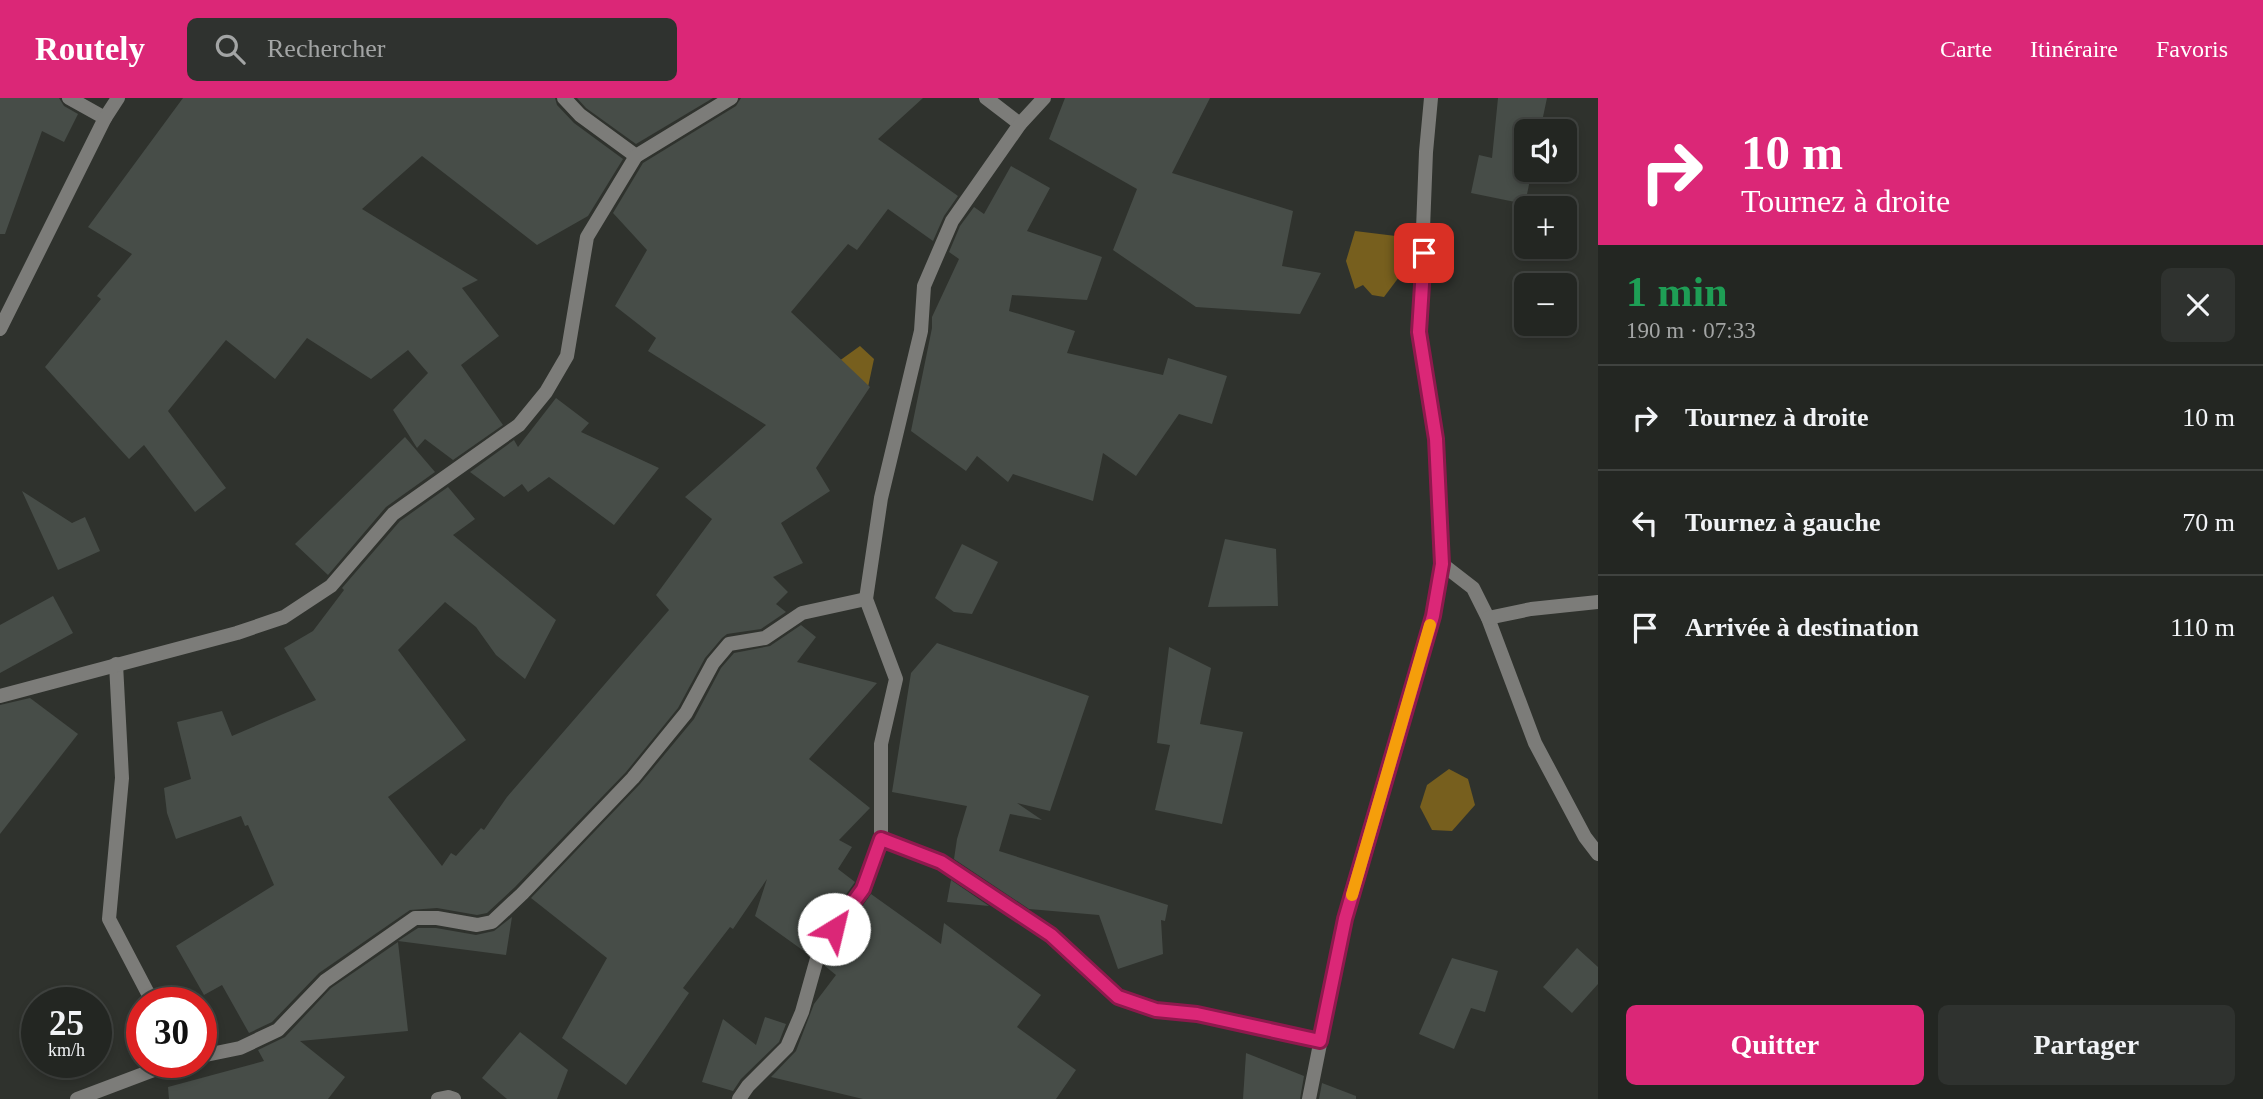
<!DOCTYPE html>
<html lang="fr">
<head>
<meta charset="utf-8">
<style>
  :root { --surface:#232622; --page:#2f322f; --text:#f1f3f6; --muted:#a3a5a5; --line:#404340; --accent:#db2777 }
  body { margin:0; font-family:"Times New Roman",serif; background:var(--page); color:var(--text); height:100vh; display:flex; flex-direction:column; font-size:26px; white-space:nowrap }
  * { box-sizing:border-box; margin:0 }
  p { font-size:23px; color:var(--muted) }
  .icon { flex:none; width:38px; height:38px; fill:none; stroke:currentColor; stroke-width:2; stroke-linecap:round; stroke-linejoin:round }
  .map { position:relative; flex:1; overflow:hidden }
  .panel { display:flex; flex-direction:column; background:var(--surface); width:665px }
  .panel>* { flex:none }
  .top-card { background:#db2777; color:#fff; overflow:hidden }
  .tools { position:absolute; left:1514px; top:21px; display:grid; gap:14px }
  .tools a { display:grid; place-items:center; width:63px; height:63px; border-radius:10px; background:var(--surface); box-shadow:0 4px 10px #0003,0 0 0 2px var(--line); font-size:35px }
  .speed { position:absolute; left:21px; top:889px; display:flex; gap:14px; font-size:35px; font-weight:700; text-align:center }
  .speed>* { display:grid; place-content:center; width:91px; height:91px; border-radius:50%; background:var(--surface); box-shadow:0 4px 10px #0003,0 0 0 2px var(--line); line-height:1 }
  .speed small { font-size:18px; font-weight:400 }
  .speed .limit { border:10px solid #d22; background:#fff; color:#111 }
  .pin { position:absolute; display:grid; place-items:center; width:60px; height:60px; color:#fff; margin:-30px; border-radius:14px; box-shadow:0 4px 10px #0006 }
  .me { position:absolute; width:77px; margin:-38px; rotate:36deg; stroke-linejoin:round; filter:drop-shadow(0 0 5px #0008) }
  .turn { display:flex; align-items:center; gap:24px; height:147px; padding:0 28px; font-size:32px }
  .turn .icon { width:91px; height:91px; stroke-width:2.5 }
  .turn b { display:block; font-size:49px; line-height:60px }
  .round { display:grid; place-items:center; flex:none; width:74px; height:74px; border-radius:10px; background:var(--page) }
  .headline { display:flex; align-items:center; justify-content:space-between; height:119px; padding:0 28px }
  h1 { font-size:42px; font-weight:700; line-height:52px; color:#1e9e55 }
  .cta { display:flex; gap:14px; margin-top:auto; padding:14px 28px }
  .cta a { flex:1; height:80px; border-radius:10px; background:var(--accent); color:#fff; font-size:28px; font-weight:700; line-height:80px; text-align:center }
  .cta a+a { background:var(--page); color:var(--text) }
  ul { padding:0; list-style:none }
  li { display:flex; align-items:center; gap:21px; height:105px; padding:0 28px; border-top:2px solid var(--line) }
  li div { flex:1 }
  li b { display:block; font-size:26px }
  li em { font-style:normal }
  header { display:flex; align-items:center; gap:42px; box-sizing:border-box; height:98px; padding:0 35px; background:var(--accent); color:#fff }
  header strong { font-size:33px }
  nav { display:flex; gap:38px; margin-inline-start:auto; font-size:24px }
  .search { width:490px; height:63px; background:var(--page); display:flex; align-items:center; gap:18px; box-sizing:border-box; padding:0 24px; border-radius:10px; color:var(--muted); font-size:26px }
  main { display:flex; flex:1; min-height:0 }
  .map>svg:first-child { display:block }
</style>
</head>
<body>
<header>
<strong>Routely</strong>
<div class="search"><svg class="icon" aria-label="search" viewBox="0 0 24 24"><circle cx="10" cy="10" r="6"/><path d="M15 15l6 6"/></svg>Rechercher</div>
<nav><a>Carte</a><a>Itinéraire</a><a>Favoris</a></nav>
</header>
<main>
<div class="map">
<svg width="1598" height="1001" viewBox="0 0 1598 1001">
  <rect width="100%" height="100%" fill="#2f322d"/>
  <g fill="#775f1e">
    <polygon points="1355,133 1404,139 1411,154 1405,171 1384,199 1372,197 1363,187 1355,191 1346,163"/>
    <polygon points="860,248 874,261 868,289 821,276"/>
    <polygon points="1449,671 1468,681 1475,707 1452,733 1432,732 1420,709 1427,687"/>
  </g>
  <g fill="#474d48">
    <polygon points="0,0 59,0 64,8 78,16 64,44 42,33 5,136 0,136"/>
    <polygon points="183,0 555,0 557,7 574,25 623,61 588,118 537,147 422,58 362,111 478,182 462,190 499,238 461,267 503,327 453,362 425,341 417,350 393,312 428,275 408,252 371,281 307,240 275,281 226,242 168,313 226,390 195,414 144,347 129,361 45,269 101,201 97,198 132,156 88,129"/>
    <polygon points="577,0 713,0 636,46 586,10"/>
    <polygon points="741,0 923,0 878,41 958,98 944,118 933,143 888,111 857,152 848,146 791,214 870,289 816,370 830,393 781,425 803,465 773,479 788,494 776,506 786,514 761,531 727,536 722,540 705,560 678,610 626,674 515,789 487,815 477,817 437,810 410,812 319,875 272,924 249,935 222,887 204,897 176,848 274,787 248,727 245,728 241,718 176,741 167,715 164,690 191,681 177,624 222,613 232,638 316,602 284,550 313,533 344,492 342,490 400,423 448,389 475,421 453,437 556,522 525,581 496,557 476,529 445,504 398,552 466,642 388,699 442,768 451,755 456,758 481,730 484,732 507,699 669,512 656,497 712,421 685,399 766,327 648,253 656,240 615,208 647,152 613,115 643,65 736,8"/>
    <polygon points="1065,0 1210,0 1172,75 1293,113 1282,168 1321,175 1300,216 1196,209 1113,152 1137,91 1049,41"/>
    <polygon points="1498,0 1547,0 1540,33 1526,33 1526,72 1532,72 1525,106 1471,95 1479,57 1492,60"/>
    <polygon points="1011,68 1050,90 1027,133 1102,159 1087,202 1012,197 1009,213 1075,233 1067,255 1163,277 1168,260 1227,278 1212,326 1179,316 1136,378 1103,355 1093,403 1013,376 1008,384 977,358 966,373 911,333 932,230 932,219 959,161 949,154 960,128 974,109 984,116"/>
    <polygon points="556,300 589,325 581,334 659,370 614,427 549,379 528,394 522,386 504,399 470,374 514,342 518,349"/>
    <polygon points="405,339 435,374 386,409 328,477 295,446"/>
    <polygon points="22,393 72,425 85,419 100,453 58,472"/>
    <polygon points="1225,441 1276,451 1278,508 1208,509"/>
    <polygon points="962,446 998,464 972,516 954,514 935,500"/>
    <polygon points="53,498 73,535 0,575 0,527"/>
    <polygon points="801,527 816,539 797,564 877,585 809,661 870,710 839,742 852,749 838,771 855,784 812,844 808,856 755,818 767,781 733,831 730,829 683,890 689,895 626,987 562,940 607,860 531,800 640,686 694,621 721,570 734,555 770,548"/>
    <polygon points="937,545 1089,598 1050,713 1017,705 1042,722 1010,716 999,753 1168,807 1165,823 1161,822 1163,856 1118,871 1099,817 1029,811 954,761 957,741 967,708 892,694 911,575"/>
    <polygon points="1169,549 1211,570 1200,626 1243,634 1222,726 1155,712 1170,647 1157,645"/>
    <polygon points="30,600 78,636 0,736 0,607"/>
    <polygon points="951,782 989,808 947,804"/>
    <polygon points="871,796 941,846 944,825 1041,897 1017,929 1076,972 1056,1001 863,1001 771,979 796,953 814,906 836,877 825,868 829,854"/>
    <polygon points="512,819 506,857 398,843 418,830 436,830 476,837 494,833"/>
    <polygon points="398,844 408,933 300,943 345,979 328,1001 169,1001 168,989 264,963 258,952 285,939 331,890"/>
    <polygon points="1577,850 1598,869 1598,886 1572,915 1543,889"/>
    <polygon points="1452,860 1498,873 1485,914 1471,910 1454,951 1419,936"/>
    <polygon points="765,919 786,926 779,944 741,981 733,993 702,984 723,921 756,947"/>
    <polygon points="520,934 568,972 557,1001 507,1001 482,980"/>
    <polygon points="1246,955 1304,978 1300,1001 1243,1001"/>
    <polygon points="1322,985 1356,998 1356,1001 1319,1001"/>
  </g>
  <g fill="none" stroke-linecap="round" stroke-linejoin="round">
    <g stroke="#7c7c79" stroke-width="14">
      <polyline points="69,0 105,20"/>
      <polyline points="564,0 580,17 636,58"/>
      <polyline points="986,0 1020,26"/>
      <polyline points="0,231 105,20 118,0"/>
      <polyline points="1442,466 1473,490 1488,520 1535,645 1585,739 1598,756"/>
      <polyline points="1488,520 1531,511 1598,504"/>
      <polyline points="116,566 122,680 109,821 153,905"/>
      <polyline points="0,598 237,535 284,519 331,488 393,416 519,327 546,294 567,258 587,139 636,58 731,0"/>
      <polyline points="881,741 941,764 1051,837 1118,899 1156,912 1197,916 1320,943"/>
      <polyline points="201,958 240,950 278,932 325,883 415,820 437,820 477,827 492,824 522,796 633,680 686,615 713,565 729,546 765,540 802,515 866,501"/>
      <polyline points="77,1001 175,964"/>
      <polyline points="438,1001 448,999 454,1001"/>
      <polyline points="739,1001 748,988 787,949 802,914 820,850 863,791 874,763 881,741 881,646 896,581 866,501 881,400 921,233 924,188 952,123 1020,26 1044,0"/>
      <polyline points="1309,1001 1345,821 1433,518 1442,466 1436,341 1419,234 1426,54 1431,0"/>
    </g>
  </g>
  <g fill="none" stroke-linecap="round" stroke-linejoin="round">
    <g stroke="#8e194d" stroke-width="18">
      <polyline id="route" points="834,831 863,791 881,741 941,764 1051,837 1118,899 1156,912 1197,916 1320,943 1345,821 1433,518 1442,466 1436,341 1419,234 1424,155"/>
    </g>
    <use href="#route" stroke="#db2777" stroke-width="12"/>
    <polyline stroke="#f59e0b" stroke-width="12" points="1352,797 1430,527"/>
  </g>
</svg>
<div class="tools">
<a><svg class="icon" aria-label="sound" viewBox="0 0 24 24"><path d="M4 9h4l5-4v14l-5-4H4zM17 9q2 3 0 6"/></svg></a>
<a>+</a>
<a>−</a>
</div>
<div class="speed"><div>25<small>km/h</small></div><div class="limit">30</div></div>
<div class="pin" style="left:1424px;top:155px;background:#d93025"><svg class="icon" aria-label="arrive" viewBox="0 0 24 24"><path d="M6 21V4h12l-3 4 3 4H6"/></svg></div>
<svg class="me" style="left:834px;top:831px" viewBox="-20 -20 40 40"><circle r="19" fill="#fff"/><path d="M0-13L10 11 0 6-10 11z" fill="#db2777"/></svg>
</div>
<section class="panel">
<div class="top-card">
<div class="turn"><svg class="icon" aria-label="right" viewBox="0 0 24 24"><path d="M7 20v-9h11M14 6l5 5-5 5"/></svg><div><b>10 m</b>Tournez à droite</div></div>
</div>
<div class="headline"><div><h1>1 min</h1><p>190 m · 07:33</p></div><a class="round"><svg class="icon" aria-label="close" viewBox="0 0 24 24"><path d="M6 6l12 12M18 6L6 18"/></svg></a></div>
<ul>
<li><svg class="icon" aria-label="right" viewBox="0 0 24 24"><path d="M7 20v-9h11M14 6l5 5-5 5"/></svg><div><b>Tournez à droite</b></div><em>10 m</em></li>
<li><svg class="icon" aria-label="left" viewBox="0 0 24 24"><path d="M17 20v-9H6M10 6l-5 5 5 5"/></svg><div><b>Tournez à gauche</b></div><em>70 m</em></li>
<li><svg class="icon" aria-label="arrive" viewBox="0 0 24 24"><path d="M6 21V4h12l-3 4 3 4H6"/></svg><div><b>Arrivée à destination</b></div><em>110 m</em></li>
</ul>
<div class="cta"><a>Quitter</a><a>Partager</a></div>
</section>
</main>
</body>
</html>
